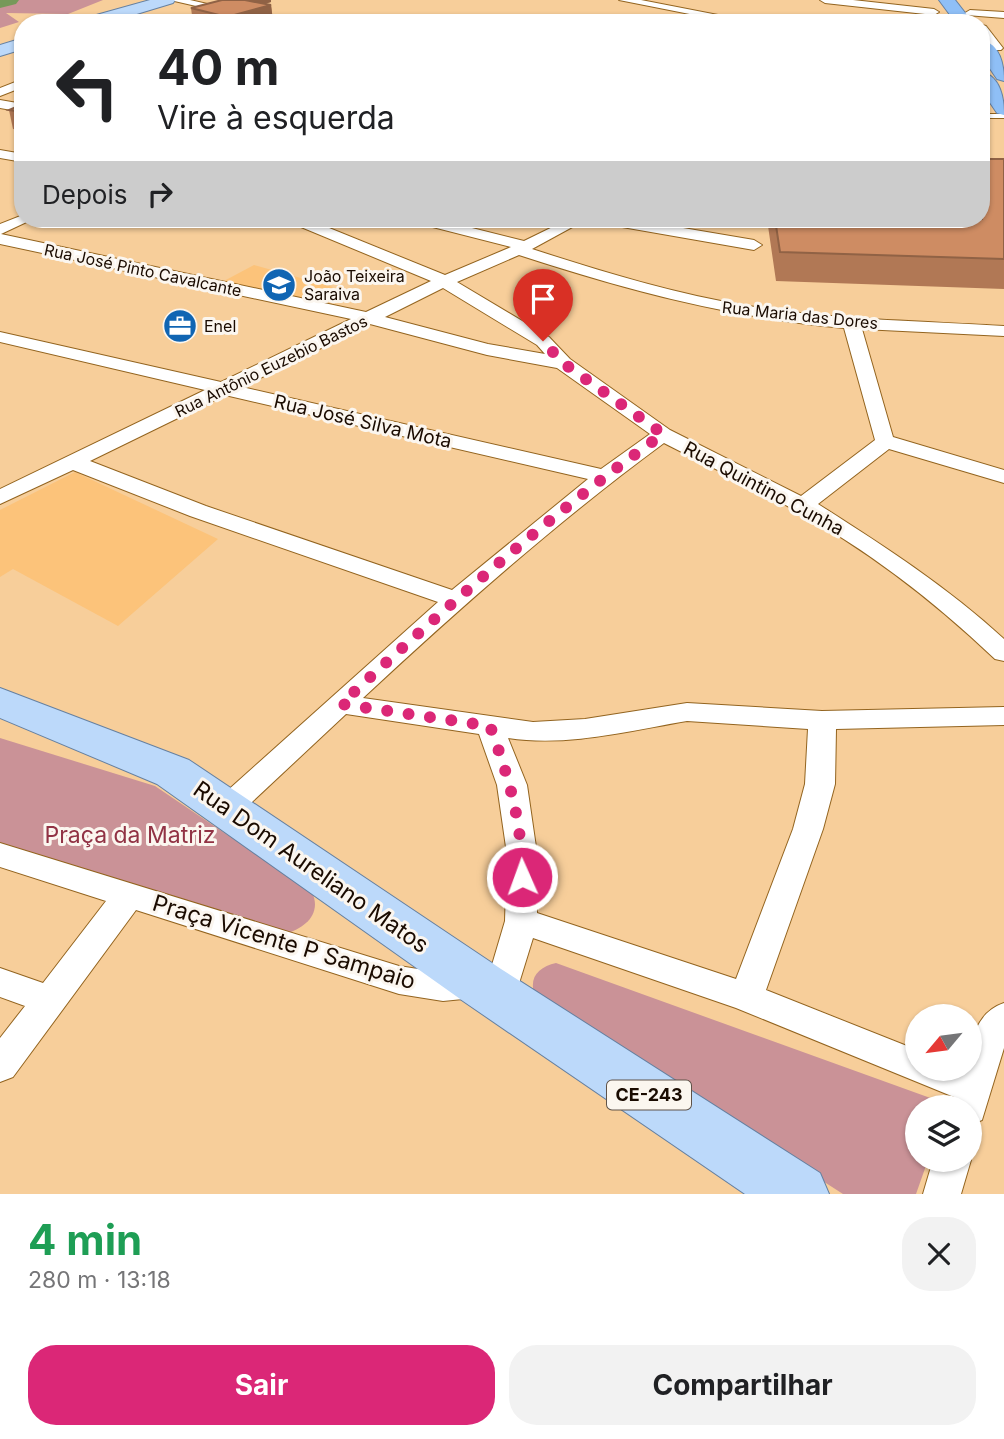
<!DOCTYPE html>
<html lang="pt">
<head>
<meta charset="utf-8">
<style>
  :root { --surface:#fff; --page:#f2f2f2; --text:#202124; --muted:#757577; --accent:#db2777 }
  body { margin:0; font-family:Inter,sans-serif; background:var(--page); color:var(--text); height:100vh; display:flex; flex-direction:column; font-size:26px; white-space:nowrap }
  * { box-sizing:border-box; margin:0 }
  p { font-size:23px; color:var(--muted) }
  .icon { flex:none; width:38px; height:38px; fill:none; stroke:currentColor; stroke-width:2; stroke-linecap:round; stroke-linejoin:round }
  .map { position:relative; height:1194px; overflow:hidden }
  .side { display:flex; flex-direction:column; background:var(--surface); flex:1 }
  .side>* { flex:none }
  .banner { position:absolute; left:14px; top:14px; width:976px; height:214px; border-radius:28px; box-shadow:0 2px 5px #0004; background:#fff; color:var(--text); overflow:hidden }
  .needle { width:46px; rotate:241deg }
  .fabs { position:absolute; left:905px; top:1004px; display:grid; gap:14px }
  .fabs a { display:grid; place-items:center; width:77px; height:77px; border-radius:50%; background:var(--surface); box-shadow:0 2px 5px #0004; font-size:35px }
  .pin { position:absolute; display:grid; place-items:center; width:60px; height:60px; color:#fff; margin:-72px -30px; border-radius:50% 50% 50% 0; rotate:-45deg; box-shadow:0 0 7px #0007 }
  .pin .icon { rotate:45deg }
  .me { position:absolute; width:77px; margin:-38px; rotate:358deg; stroke-linejoin:round; filter:drop-shadow(0 0 5px #0008) }
  .turn { display:flex; align-items:center; gap:24px; height:147px; padding:0 28px; font-size:32px }
  .turn .icon { width:91px; height:91px; stroke-width:2.5 }
  .turn b { display:block; font-size:49px; line-height:60px }
  .then { display:flex; align-items:center; height:66px; padding:0 28px; background:#0003; gap:14px; font-size:26px }
  .round { display:grid; place-items:center; flex:none; width:74px; height:74px; border-radius:28px; background:var(--page) }
  .headline { display:flex; align-items:center; justify-content:space-between; height:119px; padding:0 28px }
  h1 { font-size:42px; font-weight:700; line-height:52px; color:#1e9e55 }
  .button { display:flex; gap:14px; margin-top:auto; padding:14px 28px }
  .button a { flex:1; height:80px; border-radius:28px; background:var(--accent); color:#fff; font-size:28px; font-weight:700; line-height:80px; text-align:center }
  .button a+a { background:var(--page); color:var(--text) }
  .map>svg:first-child { display:block }
</style>
</head>
<body>
<div class="map">
<svg width="1004" height="1194" viewBox="0 0 1004 1194">
  <rect width="100%" height="100%" fill="#f7ce9a"/>
  <g fill="#fcc37a">
    <polygon points="254,265 333,287 310,301 222,282"/>
    <polygon points="75,472 218,539 118,626 13,569 0,577 0,510"/>
  </g>
  <g fill="#ca9297">
    <polygon points="0,0 103,0 68,14 6,13 19,22 0,28"/>
    <path d="M0,738L155,786L312,892C322,914 305,928 285,934L0,848Z"/>
    <path d="M556,963L947,1104L946,1108H917V1160H928L916,1194H843L535,996C528,977 539,967 556,963Z"/>
  </g>
  <g fill="none" stroke-linecap="round" stroke-linejoin="round">
    <polygon fill="#769959" fill-rule="evenodd" points="0,0 19,0 16,4 0,8"/>
    <g stroke="#93641f" stroke-width="2">
      <rect id="lane" x="982" y="114" width="22" height="4"/>
    </g>
    <g stroke="#93641f" stroke-width="2">
      <g id="street">
        <polygon points="170,0 190,0 291,23 270,23"/>
        <polygon points="619,0 641,0 759,23 735,23"/>
        <polygon points="820,0 853,0 934,9 939,12 934,15 825,3"/>
        <polygon points="970,10 1004,12 1004,18 966,15 965,13"/>
        <polygon points="101,16 133,23 97,21 96,19"/>
        <polygon points="982,25 986,26 1003,48 1001,50 993,50 982,35"/>
        <polygon points="23,79 23,87 0,96 0,88"/>
        <polygon points="0,100 23,104 23,112 0,108"/>
        <polygon points="0,150 23,154 23,162 0,158"/>
        <path d="M23,215V219H33L1,234L366,312L431,281L289,222L287,219H307L445,275L511,247L413,222L411,219H436L524,241L569,219H587L532,249C603,272 675,294 749,306C833,320 919,321 1004,326V336L862,329L893,437L1004,470V483L889,449L818,504C884,546 946,586 1004,639V661L995,659C934,601 867,549 793,509C751,486 707,465 664,443C558,521 460,608 363,698L533,722L585,719L687,703L822,711L1004,707V725L836,729L835,784L823,829L766,990L917,1050V1069H970C970,1042 975,1013 1004,1003V1048L982,1120L970,1125V1108H951L954,1097L736,1008L533,938L512,1006L500,1011L488,1006L483,997L443,1001L399,994L136,910L13,1077L0,1082V1038L25,1006L0,997V968L43,983L106,901L0,867V843L399,966L443,973L477,971L489,975L505,921L507,854L497,785L479,734L346,714L237,816L227,819L217,816L212,808L217,800L438,602L190,516L73,470L0,504V489L205,390L0,342V332L221,382L351,319L0,244V224ZM519,255C626,290 731,318 844,328L875,440L801,496L670,430L570,359L549,337L457,282ZM443,288L537,345L545,354L488,344L385,317ZM370,324L487,355L557,368L650,434L601,469L242,387ZM225,395L588,479L452,590L206,506L90,461ZM687,721L808,729L805,784L793,829L736,979L537,913V854L527,785L508,738C568,747 628,731 687,721Z"/>
        <polygon points="597,219 630,219 754,240 762,245 754,250 605,224"/>
        <polygon points="970,1156 971,1160 961,1194 923,1194 933,1160 970,1160"/>
      </g>
    </g>
    <g stroke="#6680a0" stroke-width="2">
      <g id="primary">
        <polygon points="150,0 175,0 173,3 107,23 80,23 82,19"/>
        <polygon points="23,38 23,49 0,56 0,45"/>
        <polygon points="0,688 189,760 501,969 820,1173 829,1194 745,1194 463,1001 157,784 0,718"/>
      </g>
    </g>
    <g stroke="#6680a0" stroke-width="2">
      <g id="highway">
        <polygon points="939,0 955,0 973,23 956,23"/>
        <path d="M982,40C1000,44 1004,65 1004,81L997,79L982,57Z"/>
        <path d="M982,72C1001,77 1004,99 1004,115L997,113L982,91Z"/>
      </g>
    </g>
    <use href="#lane" fill="#fff" fill-rule="evenodd"/>
    <use href="#street" fill="#fff" fill-rule="evenodd"/>
    <use href="#primary" fill="#bcd9fa" fill-rule="evenodd"/>
    <use href="#highway" fill="#8fbff6" fill-rule="evenodd"/>
  </g>
  <g fill="#b17855">
    <polygon points="222,0 271,0 271,2 265,4 271,5 273,21 267,23 193,23 191,8"/>
    <polygon points="23,104 23,131 13,129 9,110"/>
    <polygon points="1004,159 1004,289 776,281 767,219 982,219"/>
  </g>
  <g fill="#906245">
    <polygon points="241,0 271,0 271,2 243,10"/>
    <polygon points="271,5 273,21 267,23 228,23 227,17"/>
  </g>
  <g fill="#ce8c63" stroke="#906245" stroke-width="2">
    <polygon points="222,0 245,0 271,5 227,17 191,8"/>
    <polygon points="23,104 23,112 9,110"/>
    <polygon points="982,159 1004,159 1004,259 780,252 775,219 982,219"/>
  </g>
  <g fill="none" stroke-linecap="round" stroke-linejoin="round">
    <path stroke="#db2777" stroke-width="12" stroke-dasharray="0 21.6" d="M522,877C523,824 508,775 490,726L341,704C444,609 548,516 663,434L563,363L543,341"/>
  </g>
  <defs>
    <g id="school-disc" transform="scale(1.75)"><circle r="9.5" fill="#1065b3" stroke="#fbf6ef"/><path d="M0-5L7-2L0 1L-7-2ZM-4 1L0 2.5L4 1V4Q0 6-4 4Z" fill="#fff"/></g>
    <g id="office-disc" transform="scale(1.75)"><circle r="9.5" fill="#1065b3" stroke="#fbf6ef"/><path d="M-6-3h4V-5.5h4V-3h4V5H-6ZM-1-4.5V-3h2v-1.5ZM-6 0V1H6V0Z" fill="#fff"/></g>
  </defs>
  <g fill-rule="evenodd">
    <use href="#school-disc" x="279" y="285"/>
    <use href="#office-disc" x="180" y="326"/>
  </g>
  <g text-anchor="middle" stroke-width="6" stroke-linejoin="round" paint-order="stroke">
    <g font-size="16" fill="#1a0b00" stroke="#fbf6ef">
      <text transform="translate(143 270) rotate(12)" y="6">Rua José Pinto Cavalcante</text>
      <text transform="translate(800 315) rotate(6)" y="6">Rua Maria das Dores</text>
      <text transform="translate(271 366) rotate(-26)" y="6">Rua Antônio Euzebio Bastos</text>
    </g>
    <g font-size="16" fill="#1a0b00" stroke="#fbf6ef" text-anchor="start">
      <text x="304" y="282">João Teixeira<tspan x="304" dy="18">Saraiva</tspan></text>
      <text x="204" y="332">Enel</text>
    </g>
    <rect fill="#fbf6ef" stroke="#5e5248" stroke-width="2" x="607" y="1080.5" width="84" height="29" rx="5"/>
    <g font-size="18" font-weight="bold" fill="#1a0b00">
      <text x="649" y="1101">CE-243</text>
    </g>
    <g font-size="19" fill="#1a0b00" stroke="#fbf6ef">
      <text transform="translate(363 421) rotate(13)" y="7">Rua José Silva Mota</text>
      <text transform="translate(764 488) rotate(28)" y="7">Rua Quintino Cunha</text>
    </g>
    <g font-size="23" fill="#913244" stroke="#fbf6ef">
      <text x="130" y="843">Praça da Matriz</text>
    </g>
    <g font-size="23" fill="#1a0b00" stroke="#fbf6ef">
      <text transform="translate(311 867) rotate(35)" y="8">Rua Dom Aureliano Matos</text>
      <text transform="translate(284 942) rotate(17)" y="8">Praça Vicente P Sampaio</text>
    </g>
  </g>
</svg>
<div class="fabs">
<a><svg class="needle" viewBox="-14 -14 28 28"><path d="M0-13l5 13h-10z" fill="#e53935"/><path d="M0 13l5-13h-10z" fill="#757577"/></svg></a>
<a><svg class="icon" aria-label="layers" viewBox="0 0 24 24"><path d="M12 4l9 5-9 5-9-5zM3 14l9 5 9-5"/></svg></a>
</div>
<div class="pin" style="left:543px;top:341px;background:#d93025"><svg class="icon" aria-label="arrive" viewBox="0 0 24 24"><path d="M6 21V4h12l-3 4 3 4H6"/></svg></div>
<svg class="me" style="left:522px;top:877px" viewBox="-20 -20 40 40"><circle r="17" fill="#db2777" stroke="#fff" stroke-width="3"/><path d="M0-11L8 9 0 5-8 9z" fill="#fff"/></svg>
<div class="banner">
<div class="turn"><svg class="icon" aria-label="left" viewBox="0 0 24 24"><path d="M17 20v-9H6M10 6l-5 5 5 5"/></svg><div><b>40 m</b>Vire à esquerda</div></div>
<div class="then">Depois<svg class="icon" aria-label="right" viewBox="0 0 24 24"><path d="M7 20v-9h11M14 6l5 5-5 5"/></svg></div>
</div>
</div>
<section class="side">
<div class="headline"><div><h1>4 min</h1><p>280 m · 13:18</p></div><a class="round"><svg class="icon" aria-label="close" viewBox="0 0 24 24"><path d="M6 6l12 12M18 6L6 18"/></svg></a></div>
<div class="button"><a>Sair</a><a>Compartilhar</a></div>
</section>
</body>
</html>
